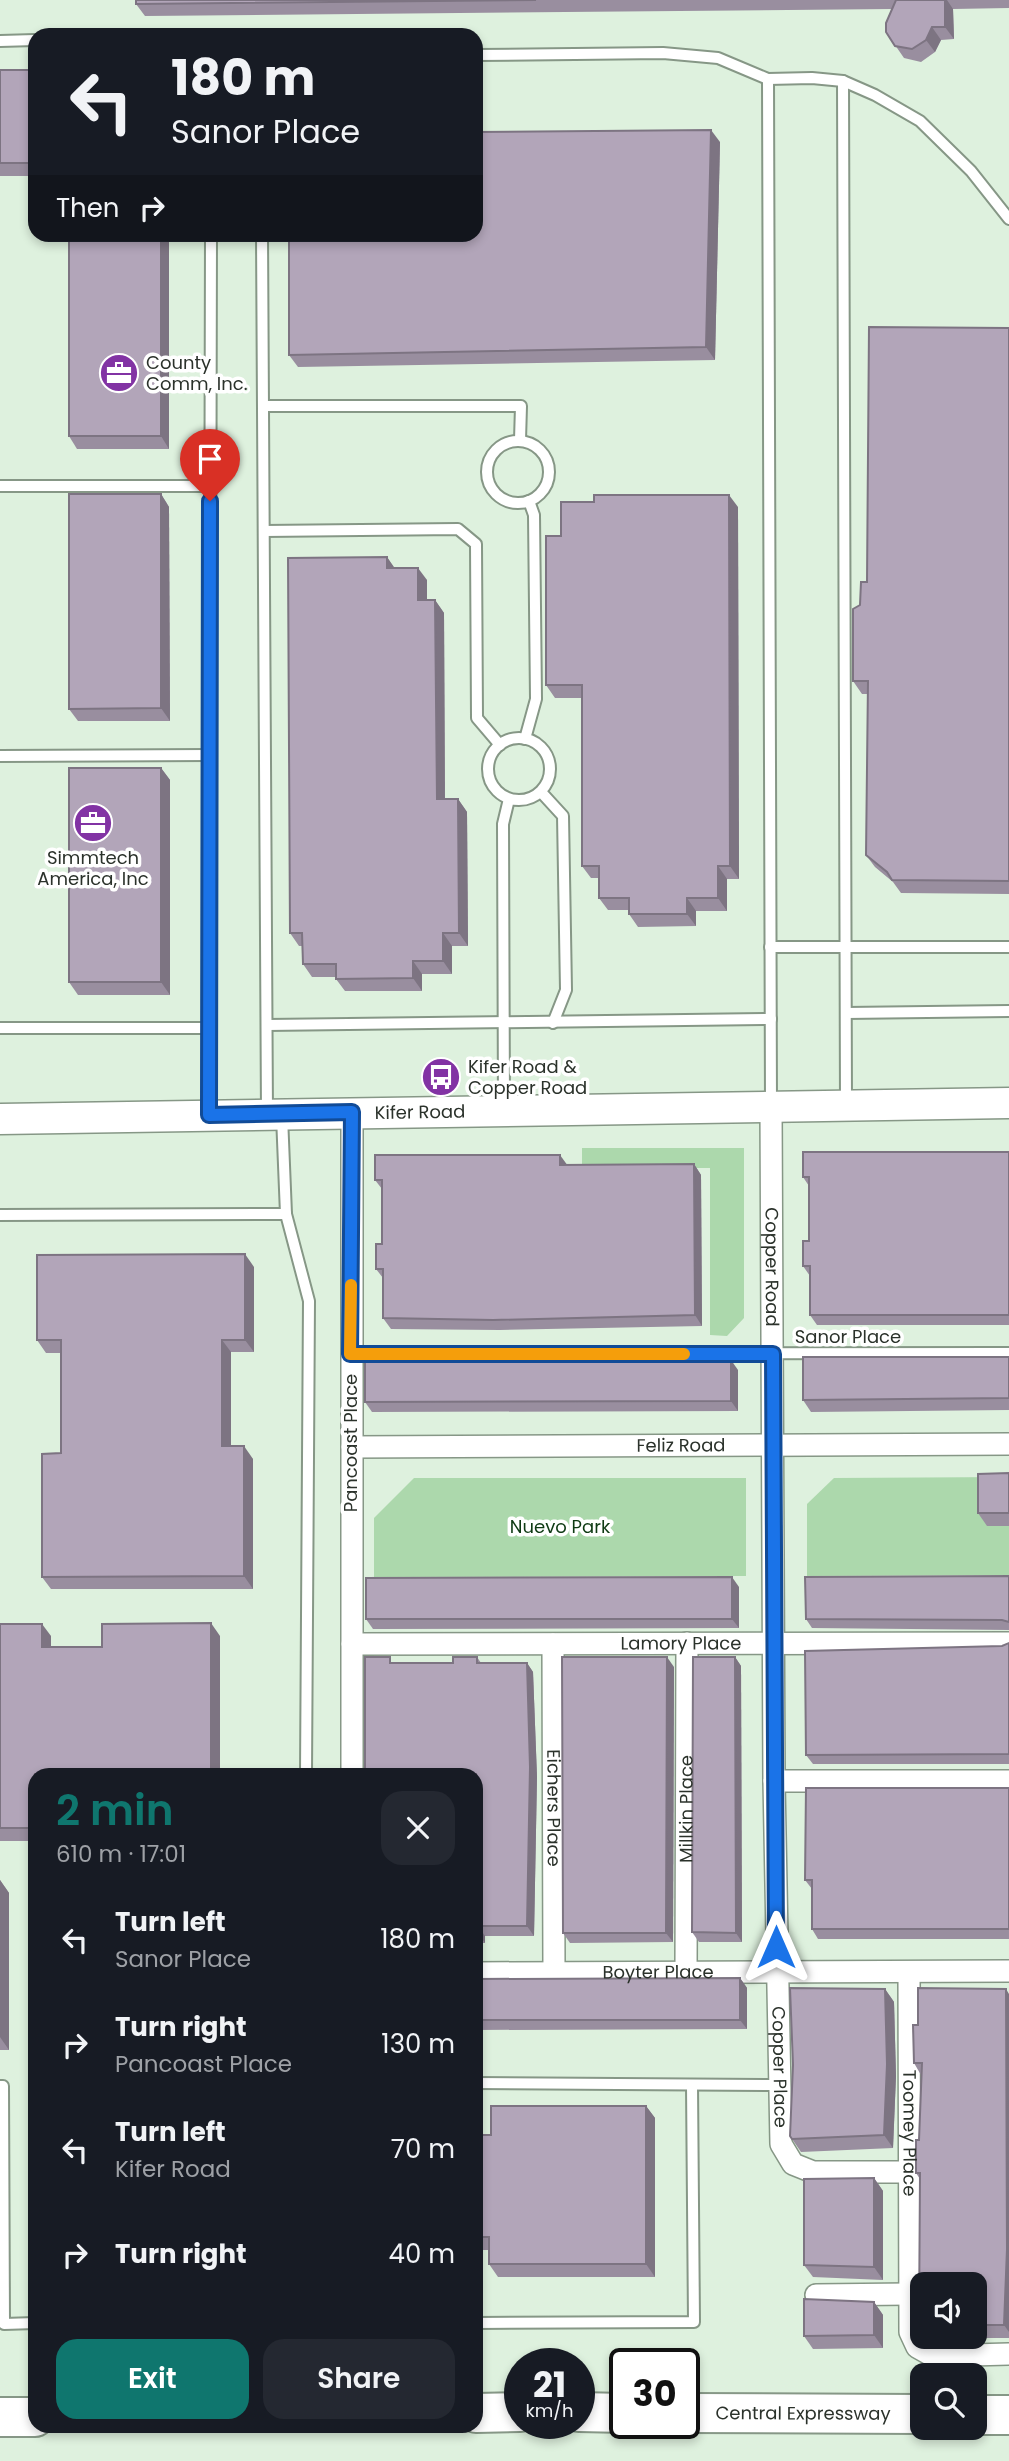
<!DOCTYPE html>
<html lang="en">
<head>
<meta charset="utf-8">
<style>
  :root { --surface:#171b24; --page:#242831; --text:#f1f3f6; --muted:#9ea1a6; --accent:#0f766e }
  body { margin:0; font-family:Poppins,sans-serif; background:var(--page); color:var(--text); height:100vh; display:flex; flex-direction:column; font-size:26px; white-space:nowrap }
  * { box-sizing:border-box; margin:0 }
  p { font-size:23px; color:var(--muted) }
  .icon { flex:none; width:38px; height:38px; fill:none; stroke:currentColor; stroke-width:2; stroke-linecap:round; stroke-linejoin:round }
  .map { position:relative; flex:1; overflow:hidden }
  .side { position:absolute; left:28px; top:1768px; width:455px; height:665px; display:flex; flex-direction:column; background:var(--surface); border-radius:21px; box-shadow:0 4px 10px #0003 }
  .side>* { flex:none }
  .guide { position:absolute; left:28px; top:28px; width:455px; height:214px; border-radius:21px; box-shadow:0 4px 10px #0003; background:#171b24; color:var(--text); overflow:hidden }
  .controls { position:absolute; left:910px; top:2272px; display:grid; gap:14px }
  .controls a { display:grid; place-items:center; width:77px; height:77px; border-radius:14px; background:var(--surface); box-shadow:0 4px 10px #0003; font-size:35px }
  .speed { position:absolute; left:504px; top:2348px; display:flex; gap:14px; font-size:35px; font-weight:700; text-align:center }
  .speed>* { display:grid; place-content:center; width:91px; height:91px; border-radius:50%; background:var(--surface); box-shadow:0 4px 10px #0003; line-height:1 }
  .speed small { font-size:18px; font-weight:400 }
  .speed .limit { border:4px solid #111; border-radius:10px; background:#fff; color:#111 }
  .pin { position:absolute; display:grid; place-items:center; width:60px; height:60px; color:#fff; margin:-72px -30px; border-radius:50% 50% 50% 0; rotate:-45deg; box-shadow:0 0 7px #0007 }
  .pin .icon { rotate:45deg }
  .me { position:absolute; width:77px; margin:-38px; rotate:0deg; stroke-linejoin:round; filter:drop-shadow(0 0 5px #0008) }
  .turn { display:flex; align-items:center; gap:24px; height:147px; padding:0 28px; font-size:32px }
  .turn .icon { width:91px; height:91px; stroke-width:2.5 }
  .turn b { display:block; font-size:49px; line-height:60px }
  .then { display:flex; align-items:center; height:66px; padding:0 28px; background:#0003; gap:14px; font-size:26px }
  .round { display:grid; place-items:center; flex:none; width:74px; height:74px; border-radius:21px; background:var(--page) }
  .headline { display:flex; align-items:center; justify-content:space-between; height:119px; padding:0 28px }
  h1 { font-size:42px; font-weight:600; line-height:52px; color:var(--accent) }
  .cta { display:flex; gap:14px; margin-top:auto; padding:14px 28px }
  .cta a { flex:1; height:80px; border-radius:21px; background:var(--accent); color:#fff; font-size:28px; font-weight:600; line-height:80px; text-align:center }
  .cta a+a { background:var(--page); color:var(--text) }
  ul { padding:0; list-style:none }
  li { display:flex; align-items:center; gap:21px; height:105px; padding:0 28px }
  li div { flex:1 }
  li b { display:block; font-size:26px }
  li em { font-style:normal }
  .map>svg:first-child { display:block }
</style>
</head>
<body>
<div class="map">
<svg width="1009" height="2461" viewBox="0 0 1009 2461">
  <rect width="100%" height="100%" fill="#def1de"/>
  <g fill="#acd8ac">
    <polygon points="582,1148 744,1148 744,1318 727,1336 710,1335 710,1168 582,1168"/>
    <polygon points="1009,1477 1009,1575 807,1576 807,1504 834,1478"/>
    <polygon points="414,1478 746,1478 746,1576 374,1577 374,1518"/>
  </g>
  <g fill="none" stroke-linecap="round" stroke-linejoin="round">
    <g stroke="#869786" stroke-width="14">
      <g id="lane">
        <polyline points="0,41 35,40"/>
        <polyline points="476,55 663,53 718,58 768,79 812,78 843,81 875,95 920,121 971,171 1009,219"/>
        <polyline points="768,79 771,1105"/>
        <polyline points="843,81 846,1104"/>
        <polyline points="262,234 267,1114"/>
        <polyline points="264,406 521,406 520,440"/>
        <circle cx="518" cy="472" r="31"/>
        <polyline points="0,486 210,486"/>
        <polyline points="264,531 458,529 476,544 477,718 500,745"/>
        <circle cx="519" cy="769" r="31"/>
        <polyline points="525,739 536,699 534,515 529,501"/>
        <polyline points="0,756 210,755"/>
        <polyline points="541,792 563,816 566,990 553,1023"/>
        <polyline points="770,947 1009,947"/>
        <polyline points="846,1013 1009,1011"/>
        <polyline points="267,1025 771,1019"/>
        <polyline points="0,1028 209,1028"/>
        <polyline points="504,1110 503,824 509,799"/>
        <polyline points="209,1114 211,234"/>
        <polyline points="282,1116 286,1214"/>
        <polyline points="0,1215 286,1214 309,1301 306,1774"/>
        <polyline points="350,1354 1009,1353"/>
        <polyline points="476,2083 779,2085"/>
        <polyline points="0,2086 3,2086 4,2324 35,2323"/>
        <polyline points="476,2323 694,2322 692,2085"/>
      </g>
    </g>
    <g stroke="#869786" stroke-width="24">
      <g id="street">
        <path id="s1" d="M771,1106L774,1781L781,2144L793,2164L813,2172H909"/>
        <path id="s2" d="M352,1447L1009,1444"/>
        <path id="s3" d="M352,1644L1009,1643"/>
        <path id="s4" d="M553,1644L554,1973"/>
        <polyline points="352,1774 352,1112"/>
        <polyline points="774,1781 1009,1781"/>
        <path id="s5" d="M909,1972L910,2332L917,2347L933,2356L1009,2354"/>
        <path id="s6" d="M476,1973L1009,1971"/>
        <path id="s7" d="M686,1973L687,1643"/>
        <polyline points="816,2295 909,2294"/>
      </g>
    </g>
    <g stroke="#869786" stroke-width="33">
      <g id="secondary">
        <path id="s8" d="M0,1119L1009,1103"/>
      </g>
    </g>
    <g stroke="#869786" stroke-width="42">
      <g id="highway">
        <polyline points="579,2412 625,2413"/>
        <polyline points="476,2413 520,2412"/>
        <path id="s9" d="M684,2413L922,2414"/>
        <polyline points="975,2415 1009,2415"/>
        <polyline points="0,2417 35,2417"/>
      </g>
    </g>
    <use href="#lane" stroke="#fff" stroke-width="10"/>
    <use href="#street" stroke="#fff" stroke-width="21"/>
    <use href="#secondary" stroke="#fff" stroke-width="30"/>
    <use href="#highway" stroke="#fff" stroke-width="38"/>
  </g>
  <g fill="#998e9f">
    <polygon points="136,0 1009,0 1009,8 953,9 954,39 941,40 935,52 921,62 904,58 886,32 892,9 145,16 136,4"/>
    <rect x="0" y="70" width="35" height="106"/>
    <polygon points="720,142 715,360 298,367 289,355"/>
    <polygon points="169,234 169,449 77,449 69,436"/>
    <polygon points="1009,328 1009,894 901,893 893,882 875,867 866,855 868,694 862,694 853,681 860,605 867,582"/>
    <polygon points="161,494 169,507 170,721 78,721 69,709"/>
    <polygon points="738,507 739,879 727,879 727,911 696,911 696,926 638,927 629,914 629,910 608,910 599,898 599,878 591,878 582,866 582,698 555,698 546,685 561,536"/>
    <polygon points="387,557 394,568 427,580 427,600 435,600 444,613 445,799 458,799 467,812 468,946 452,946 452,974 422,974 422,991 345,991 336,979 336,977 312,977 303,964 303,946 299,946 290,933"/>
    <polygon points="161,768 170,780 170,995 78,995 69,982"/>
    <polygon points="1009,1152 1009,1325 817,1325 810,1315 810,1276 803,1266 809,1241 809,1186 803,1177"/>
    <polygon points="694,1164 701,1175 702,1326 500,1330 391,1329 383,1318 383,1278 376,1269 382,1244 382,1189 375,1180 568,1165"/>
    <polygon points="254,1267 254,1352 231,1352 231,1446 253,1459 253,1589 51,1589 42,1577 61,1453 61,1353 46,1353 37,1340"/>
    <polygon points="1009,1357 1009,1410 811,1412 803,1400"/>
    <polygon points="738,1370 738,1411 372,1412 365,1402"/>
    <polygon points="1009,1473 1009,1526 987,1526 978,1513"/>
    <polygon points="1009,1576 1009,1630 812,1628 806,1619"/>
    <polygon points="739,1587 739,1628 373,1629 366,1619"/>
    <polygon points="0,1624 51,1636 51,1647 102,1647 220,1636 220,1774 35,1774 35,1841 0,1841"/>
    <polygon points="1009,1643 1009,1764 813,1764 806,1755"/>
    <polygon points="477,1657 481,1663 527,1663 533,1672 537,1777 534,1936 485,1936 485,1943 476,1943 476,1774 394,1663 453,1663"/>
    <polygon points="735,1657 741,1666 742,1942 699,1942 692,1932"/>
    <polygon points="674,1667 673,1942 570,1943 563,1933"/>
    <polygon points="1009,1788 1009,1939 818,1939 812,1929 812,1889 805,1880"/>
    <polygon points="0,1880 9,1893 9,2050 0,2050"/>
    <polygon points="740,1978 747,1988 747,2029 476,2030 476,1979"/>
    <polygon points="885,1989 894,2002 896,2076 893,2148 801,2152 790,2136 793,2065"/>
    <polygon points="1009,1994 1009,2338 928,2338 927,2336 975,2336 975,2284 922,2284 922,2330 919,2325 920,2179 916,2173 919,2140 921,2075 914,2063 918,2025"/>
    <polygon points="646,2106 655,2118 655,2277 498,2277 489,2264 489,2250 476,2250 476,2135 491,2135"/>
    <polygon points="874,2178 883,2191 883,2280 813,2277 804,2265"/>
    <polygon points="874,2302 883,2315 883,2348 813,2349 804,2336"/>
  </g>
  <g fill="#7d7482">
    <polygon points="945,0 947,0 953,9 954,39 945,27"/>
    <polygon points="932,27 941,40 935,52 926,40"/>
    <polygon points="711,130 720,142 715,360 706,347"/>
    <polygon points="161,234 169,234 169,449 161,436"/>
    <polygon points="161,494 169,507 170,721 161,708"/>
    <polygon points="729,495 738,507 739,879 730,866"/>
    <polygon points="387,557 396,570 387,568"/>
    <polygon points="418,568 427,580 427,613 418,600"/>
    <polygon points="435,600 444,613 445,812 437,799"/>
    <polygon points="161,768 170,780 170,995 161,982"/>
    <polygon points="458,799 467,812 468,946 459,933"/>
    <polygon points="718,866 727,879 727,911 718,898"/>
    <polygon points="687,898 696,911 696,926 687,914"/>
    <polygon points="443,933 452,946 452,974 443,961"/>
    <polygon points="413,961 422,974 422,991 413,978"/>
    <polygon points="560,1155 568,1166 560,1165"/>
    <polygon points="694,1164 701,1175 702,1326 695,1315"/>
    <polygon points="245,1254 254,1267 254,1352 245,1340"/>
    <polygon points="222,1340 231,1352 231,1459 222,1446"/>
    <polygon points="731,1360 738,1370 738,1411 731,1401"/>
    <polygon points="244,1446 253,1459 253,1589 244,1576"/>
    <polygon points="732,1577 739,1587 739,1628 732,1619"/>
    <polygon points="211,1623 220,1636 220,1774 211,1774"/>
    <polygon points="42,1624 51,1636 51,1660 42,1647"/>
    <polygon points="667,1657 674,1667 673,1942 666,1933"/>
    <polygon points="735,1657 741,1666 742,1942 736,1933"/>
    <polygon points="527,1663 533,1672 537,1777 534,1936 527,1926"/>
    <polygon points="0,1880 9,1893 9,2050 0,2037"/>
    <polygon points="478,1926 485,1936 485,1943 478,1933"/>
    <polygon points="740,1978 747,1988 747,2029 740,2020"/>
    <polygon points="885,1989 894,2002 896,2076 893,2148 884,2135"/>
    <polygon points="1006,1989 1009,1994 1009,2332 1004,2325"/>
    <polygon points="646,2106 655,2118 655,2277 646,2264"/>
    <polygon points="874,2178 883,2191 883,2280 874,2267"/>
    <polygon points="874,2302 883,2315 883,2348 874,2335"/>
  </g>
  <g fill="#b2a5b9" stroke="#7d7482" stroke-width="2">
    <polygon points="136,0 536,0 136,4"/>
    <polygon points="896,0 945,0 945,27 932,27 926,40 912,49 895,46 886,32 886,23"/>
    <rect x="0" y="70" width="35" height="93"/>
    <polygon points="711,130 706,347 289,355 289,234 476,234 476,132"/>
    <rect x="69" y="234" width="92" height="202"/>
    <polygon points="869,327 1009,328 1009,881 892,880 887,872 866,855 868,681 853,681 853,609 860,605 861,582 867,582"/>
    <polygon points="69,494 161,494 161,708 69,709"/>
    <polygon points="594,495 729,495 730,866 718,866 718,898 687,898 687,914 629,914 629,898 599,898 599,866 582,866 582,685 546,685 546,536 561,536 561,502 594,502"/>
    <polygon points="387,557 387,568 418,568 418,600 435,600 437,799 458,799 459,933 443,933 443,961 413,961 413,978 336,979 336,964 303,964 302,933 290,933 288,558"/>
    <rect x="69" y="768" width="92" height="214"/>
    <polygon points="803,1152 1009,1152 1009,1315 810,1315 810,1266 803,1266 803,1241 809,1241 809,1177 803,1177"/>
    <polygon points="375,1155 560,1155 560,1165 694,1164 695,1315 493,1320 383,1318 383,1269 376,1269 376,1244 382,1244 382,1180 375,1180"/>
    <polygon points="245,1254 245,1340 222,1340 222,1446 244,1446 244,1576 42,1577 42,1454 61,1453 61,1340 37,1340 37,1255"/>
    <polygon points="803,1357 1009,1357 1009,1398 803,1400"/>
    <polygon points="731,1360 731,1401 365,1402 365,1361"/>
    <polygon points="1009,1473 1009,1513 978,1513 978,1474"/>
    <polygon points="1009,1576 1009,1622 1002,1620 806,1619 805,1577"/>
    <polygon points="732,1577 732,1619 366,1619 366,1578"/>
    <polygon points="211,1623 211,1774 35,1774 35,1828 0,1828 0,1624 42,1624 42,1647 102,1647 102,1624"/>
    <polygon points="1009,1643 1009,1754 806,1755 805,1651 1002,1646"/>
    <polygon points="365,1657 390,1657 390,1663 453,1663 453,1657 477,1657 477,1663 527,1663 530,1767 527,1926 478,1926 478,1933 476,1933 476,1774 365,1774"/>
    <polygon points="562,1657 667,1657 666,1933 563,1933"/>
    <polygon points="693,1657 735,1657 736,1933 692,1932"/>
    <polygon points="806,1788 1009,1788 1009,1929 812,1929 812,1880 805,1880"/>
    <polygon points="740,1978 740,2020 476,2020 476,1979"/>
    <polygon points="790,1988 885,1989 887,2064 884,2135 792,2139 790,2136 793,2065"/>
    <polygon points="918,1988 1006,1989 1007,2249 1004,2325 975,2325 975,2284 922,2284 922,2325 919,2325 920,2173 916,2173 916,2140 919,2140 922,2063 914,2063 913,2025 918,2025"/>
    <polygon points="491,2106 646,2106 646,2264 489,2264 489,2237 476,2237 476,2135 491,2135"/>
    <polygon points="874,2178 874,2267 804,2265 804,2179"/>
    <polygon points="804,2299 874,2302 874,2335 804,2336"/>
  </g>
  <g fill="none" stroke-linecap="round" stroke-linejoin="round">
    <g stroke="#114b97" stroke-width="18">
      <polyline id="route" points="210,501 209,1115 352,1112 350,1354 773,1354 776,1947"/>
    </g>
    <use href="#route" stroke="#1a73e8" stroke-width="12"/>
    <polyline stroke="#f59e0b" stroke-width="12" points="351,1285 350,1354 684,1354"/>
  </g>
  <defs>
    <g id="office-disc" transform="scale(2.0125)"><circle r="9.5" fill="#8233a4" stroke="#fff"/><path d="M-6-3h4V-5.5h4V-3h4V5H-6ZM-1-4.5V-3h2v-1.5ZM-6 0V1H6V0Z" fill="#fff"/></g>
    <g id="bus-disc" transform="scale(2.0125)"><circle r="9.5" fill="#8233a4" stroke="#fff"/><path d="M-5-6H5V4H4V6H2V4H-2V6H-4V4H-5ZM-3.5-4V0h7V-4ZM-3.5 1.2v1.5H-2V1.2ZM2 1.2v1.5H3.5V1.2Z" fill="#fff"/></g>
  </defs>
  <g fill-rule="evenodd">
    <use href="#office-disc" x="119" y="373"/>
    <use href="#office-disc" x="93" y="823"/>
    <use href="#bus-disc" x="441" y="1077"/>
  </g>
  <g text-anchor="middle" stroke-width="7" stroke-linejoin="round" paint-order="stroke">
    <g font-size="18" fill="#2b322b" stroke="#fff" text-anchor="start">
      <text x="146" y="369">County<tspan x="146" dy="21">Comm, Inc.</tspan></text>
      <text x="93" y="864" text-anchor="middle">Simmtech<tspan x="93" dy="21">America, Inc</tspan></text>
      <text x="468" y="1073">Kifer Road &amp;<tspan x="468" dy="21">Copper Road</tspan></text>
    </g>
    <g font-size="18" fill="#2b322b" stroke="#fff">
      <text dy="6" stroke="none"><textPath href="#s8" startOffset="420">Kifer Road</textPath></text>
      <text dy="6" stroke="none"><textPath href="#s1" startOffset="161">Copper Road</textPath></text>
      <text x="848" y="1343">Sanor Place</text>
      <text transform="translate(351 1443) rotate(-90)" y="6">Pancoast Place</text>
      <text dy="6" stroke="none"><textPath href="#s2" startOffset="329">Feliz Road</textPath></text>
      <text dy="6" stroke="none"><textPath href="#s3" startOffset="329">Lamory Place</textPath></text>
      <text dy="6" stroke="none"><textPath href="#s4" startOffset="164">Eichers Place</textPath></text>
      <text dy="6" stroke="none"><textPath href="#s7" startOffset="164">Millkin Place</textPath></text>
      <text dy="6" stroke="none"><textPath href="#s6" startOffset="182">Boyter Place</textPath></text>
      <text dy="6" stroke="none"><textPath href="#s1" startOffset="961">Copper Place</textPath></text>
      <text dy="6" stroke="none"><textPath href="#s5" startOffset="161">Toomey Place</textPath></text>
      <text dy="6" stroke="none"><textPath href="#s9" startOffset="119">Central Expressway</textPath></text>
    </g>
    <g font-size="18" fill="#0e3a13" stroke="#fff">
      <text x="560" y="1533">Nuevo Park</text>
    </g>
  </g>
</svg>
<div class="controls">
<a><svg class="icon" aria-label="sound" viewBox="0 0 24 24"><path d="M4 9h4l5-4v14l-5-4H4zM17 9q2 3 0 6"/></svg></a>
<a><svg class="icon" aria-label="search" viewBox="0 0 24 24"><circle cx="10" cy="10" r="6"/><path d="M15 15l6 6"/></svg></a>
</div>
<div class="speed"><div>21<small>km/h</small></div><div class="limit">30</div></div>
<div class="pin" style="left:210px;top:501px;background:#d93025"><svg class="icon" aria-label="arrive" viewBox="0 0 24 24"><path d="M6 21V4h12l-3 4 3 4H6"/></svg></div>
<svg class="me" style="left:776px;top:1947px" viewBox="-20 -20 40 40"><path d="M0-17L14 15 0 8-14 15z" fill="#1a73e8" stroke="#fff" stroke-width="4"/></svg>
<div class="guide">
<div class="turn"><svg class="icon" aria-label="left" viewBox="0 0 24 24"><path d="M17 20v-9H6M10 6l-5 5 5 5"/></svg><div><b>180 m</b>Sanor Place</div></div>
<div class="then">Then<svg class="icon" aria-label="right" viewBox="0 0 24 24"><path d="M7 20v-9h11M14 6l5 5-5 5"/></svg></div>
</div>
<section class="side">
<div class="headline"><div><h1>2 min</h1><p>610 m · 17:01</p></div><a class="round"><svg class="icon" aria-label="close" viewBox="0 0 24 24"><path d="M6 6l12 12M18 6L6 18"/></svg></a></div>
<ul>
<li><svg class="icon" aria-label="left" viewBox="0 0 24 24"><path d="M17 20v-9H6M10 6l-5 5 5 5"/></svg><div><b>Turn left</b><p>Sanor Place</p></div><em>180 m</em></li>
<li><svg class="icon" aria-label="right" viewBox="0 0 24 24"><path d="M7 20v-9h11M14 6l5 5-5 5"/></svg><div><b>Turn right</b><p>Pancoast Place</p></div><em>130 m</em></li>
<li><svg class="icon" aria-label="left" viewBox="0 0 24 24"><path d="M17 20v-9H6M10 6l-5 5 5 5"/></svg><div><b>Turn left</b><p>Kifer Road</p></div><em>70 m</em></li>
<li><svg class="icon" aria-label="right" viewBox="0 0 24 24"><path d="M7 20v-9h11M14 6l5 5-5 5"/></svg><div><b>Turn right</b></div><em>40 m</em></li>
</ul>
<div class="cta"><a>Exit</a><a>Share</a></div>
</section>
</div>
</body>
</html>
